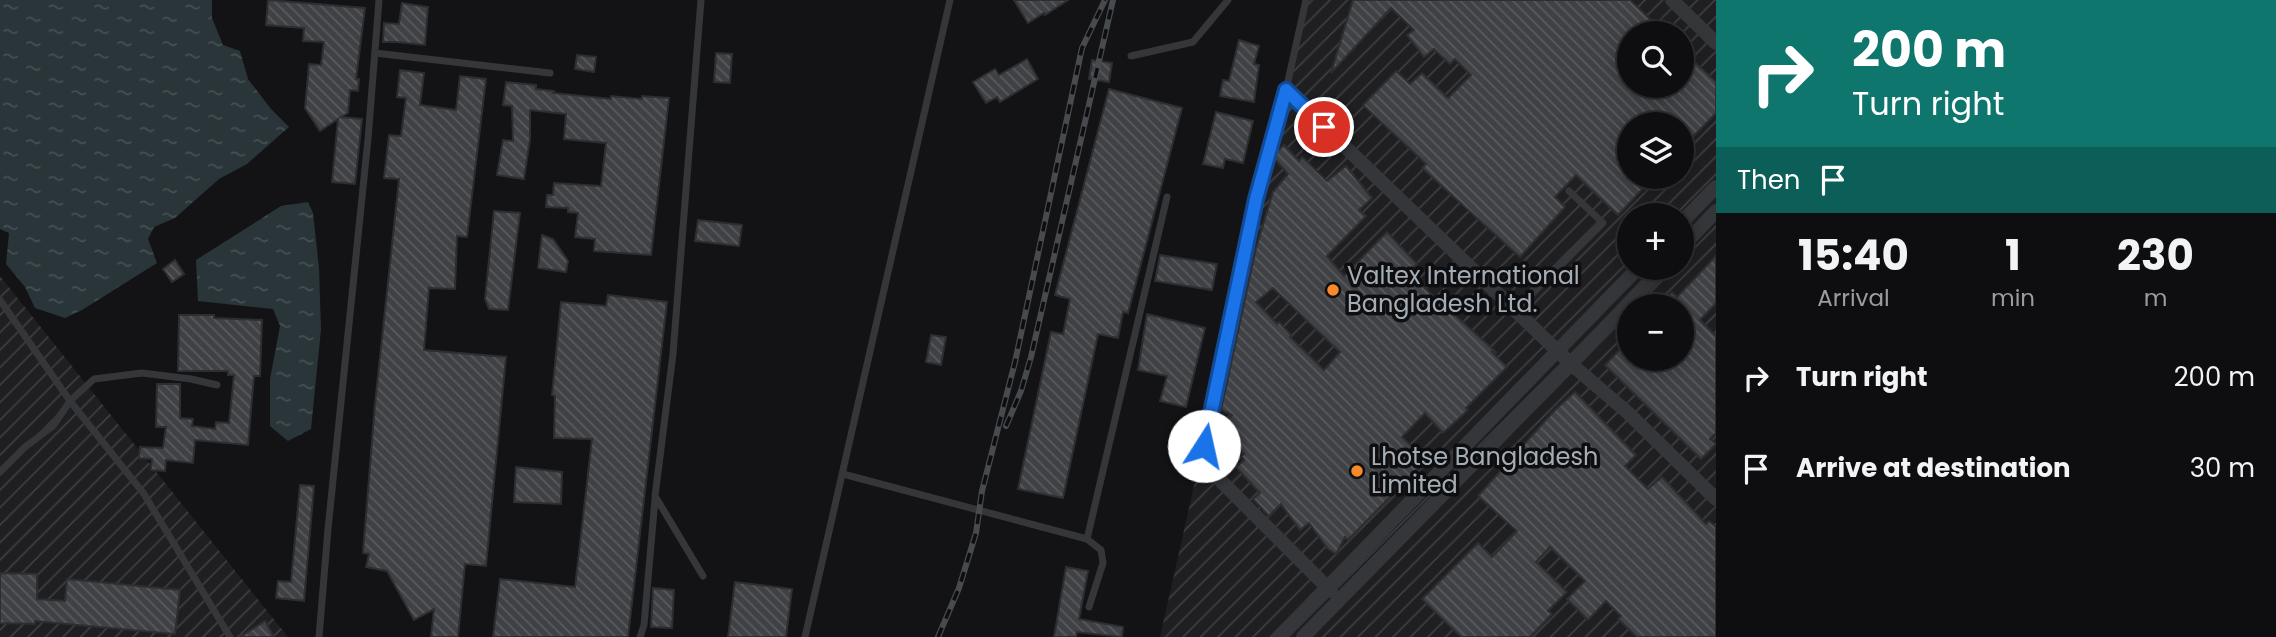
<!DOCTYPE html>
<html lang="en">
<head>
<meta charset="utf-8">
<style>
  :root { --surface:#0e0e10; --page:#171719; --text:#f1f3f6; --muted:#9b9c9f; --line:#2e2e30 }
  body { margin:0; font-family:Poppins,sans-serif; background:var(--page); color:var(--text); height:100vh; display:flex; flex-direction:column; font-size:26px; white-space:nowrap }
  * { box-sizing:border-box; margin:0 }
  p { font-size:23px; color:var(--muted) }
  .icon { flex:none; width:38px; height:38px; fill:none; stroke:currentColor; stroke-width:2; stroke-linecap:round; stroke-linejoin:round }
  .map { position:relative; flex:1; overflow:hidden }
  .panel { display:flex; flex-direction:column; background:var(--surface); width:560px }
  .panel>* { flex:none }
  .top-card { background:#0f766e; color:#fff; overflow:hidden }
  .controls { position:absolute; left:1617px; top:21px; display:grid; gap:14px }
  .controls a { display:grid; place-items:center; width:77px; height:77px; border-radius:50%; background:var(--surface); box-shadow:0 4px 18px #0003,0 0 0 2px var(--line); font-size:35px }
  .pin { position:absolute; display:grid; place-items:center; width:60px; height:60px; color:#fff; margin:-30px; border:4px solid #fff; border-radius:50%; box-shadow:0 2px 7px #0007 }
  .me { position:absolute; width:77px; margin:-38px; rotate:10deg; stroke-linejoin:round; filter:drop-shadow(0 0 5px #0008) }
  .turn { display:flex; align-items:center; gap:24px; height:147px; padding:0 21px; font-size:32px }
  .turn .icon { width:91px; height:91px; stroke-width:2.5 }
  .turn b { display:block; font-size:49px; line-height:60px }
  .then { display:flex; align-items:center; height:66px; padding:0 21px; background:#0003; gap:14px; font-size:26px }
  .eta { display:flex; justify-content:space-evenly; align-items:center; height:119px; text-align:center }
  .eta b { font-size:42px; font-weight:700; line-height:49px }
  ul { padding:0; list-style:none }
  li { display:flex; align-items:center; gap:21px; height:91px; padding:0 21px }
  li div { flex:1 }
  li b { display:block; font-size:26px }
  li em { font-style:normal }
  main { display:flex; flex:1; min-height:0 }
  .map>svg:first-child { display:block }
</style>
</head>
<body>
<main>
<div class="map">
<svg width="1716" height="637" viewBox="0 0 1716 637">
  <defs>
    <pattern id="industrial-furrows" width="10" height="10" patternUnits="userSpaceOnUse" patternTransform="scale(1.75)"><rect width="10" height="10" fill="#1f1f22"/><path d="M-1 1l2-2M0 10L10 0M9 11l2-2" fill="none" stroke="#3d3d40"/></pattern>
    <pattern id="water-ripples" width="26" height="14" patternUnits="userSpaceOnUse" patternTransform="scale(1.75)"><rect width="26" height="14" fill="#293539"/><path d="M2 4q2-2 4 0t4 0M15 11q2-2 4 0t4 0" fill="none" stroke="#455053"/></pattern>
    <pattern id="building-back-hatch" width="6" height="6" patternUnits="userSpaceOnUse" patternTransform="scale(1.75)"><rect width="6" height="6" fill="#3f4145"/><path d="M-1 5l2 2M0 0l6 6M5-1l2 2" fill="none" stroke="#585a5e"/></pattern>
  </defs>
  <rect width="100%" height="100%" fill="#131315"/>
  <g fill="url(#industrial-furrows)" fill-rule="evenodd">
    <path d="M1303,0H1716V637H1160ZM1629,33H1682V86H1629ZM1629,124H1682V177H1629ZM1629,215H1682V268H1629ZM1629,306H1682V359H1629Z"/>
    <polygon points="0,276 288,637 0,637"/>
  </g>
  <g fill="url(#water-ripples)">
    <polygon points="0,0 212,0 212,18 223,45 240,51 248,79 271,109 289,127 247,164 219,179 175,218 154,227 148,239 157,263 82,310 65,318 35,308 25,287 6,264 9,233 0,229"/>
    <polygon points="308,202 313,213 319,268 321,329 311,429 288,441 270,426 270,379 280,326 273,309 198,301 196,260 281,206"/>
  </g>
  <g fill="url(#building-back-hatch)" stroke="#2d2e31" stroke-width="2" fill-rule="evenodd">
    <polygon points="268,0 365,8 356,79 359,79 358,91 350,90 348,113 341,117 362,119 355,184 332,182 338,119 320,131 305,108 309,64 321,65 324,42 303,41 304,28 266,25"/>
    <polygon points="1014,0 1068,0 1045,15 1044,13 1028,23"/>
    <polygon points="1353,0 1630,0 1665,33 1629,33 1629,86 1682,86 1682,50 1716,82 1716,113 1682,148 1682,124 1629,124 1629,177 1654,177 1618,215 1576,175 1555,197 1565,207 1520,257 1422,168 1426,164 1363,105 1396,71 1410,84 1422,73 1448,98 1471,75 1455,59 1450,64 1434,49 1424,57 1407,35 1414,30 1391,8 1331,73"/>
    <polygon points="402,3 428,7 425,45 396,42 383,42 384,23 399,24"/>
    <polygon points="1239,40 1259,46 1254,64 1259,65 1254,102 1220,96 1223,80 1229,81"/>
    <polygon points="716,53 732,54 730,83 714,82"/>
    <polygon points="577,55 596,57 594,72 575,69"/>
    <polygon points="1027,59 1038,79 1000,102 997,97 986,103 973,82 995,69 999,75"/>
    <polygon points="1092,60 1112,63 1109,82 1089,79"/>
    <polygon points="400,70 424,73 420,105 456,110 460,76 486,79 467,237 457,236 455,289 429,288 424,350 506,357 486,566 465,564 458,637 431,637 434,609 414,620 387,571 366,567 369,554 363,553 375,404 399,179 384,178 389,135 401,136 406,98 397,97"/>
    <polygon points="506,82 536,85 536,89 554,91 553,93 611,99 611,96 642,99 642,96 669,98 651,255 594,251 595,239 575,237 578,213 568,212 568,208 546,207 547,195 553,195 554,183 601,186 606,143 564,139 566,114 530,110 530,139 524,179 497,175 503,140 513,141 512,106 503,105"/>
    <polygon points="1109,89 1182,108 1128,313 1123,312 1118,338 1098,334 1063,498 1018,489 1051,332 1063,334 1070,299 1055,295"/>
    <polygon points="1216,112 1253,121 1243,163 1225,159 1223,168 1203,164"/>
    <path d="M1284,145L1299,161L1302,157L1327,181L1346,166L1372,198L1359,210L1366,216L1327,256L1344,276L1387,232L1417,264L1408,273L1497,353L1491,351L1507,367L1466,408L1468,410L1443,433L1425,413L1402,437L1426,460L1348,540L1345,537L1336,554L1328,549L1309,523L1300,530L1281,504L1269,516L1253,499L1260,493L1236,467L1244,460L1241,456L1244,454L1219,427L1232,415L1221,410L1256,248L1273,192L1288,174L1274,158L1275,153ZM1273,288L1340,352L1324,370L1290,337L1291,335L1279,322L1277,324L1256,302Z"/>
    <polygon points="494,211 520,213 508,310 489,309 485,299"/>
    <polygon points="698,220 742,225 739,246 695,241"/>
    <polygon points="542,235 553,239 568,261 566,272 538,268"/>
    <polygon points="1160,255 1217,264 1212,290 1155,281"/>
    <polygon points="1716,256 1716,303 1700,320 1716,336 1716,433 1710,439 1716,444 1701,459 1605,365 1629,340 1629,359 1682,359 1682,306 1658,306 1672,292 1677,297"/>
    <polygon points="175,260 184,274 172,282 163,269"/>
    <polygon points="608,295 667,302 628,637 493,637 500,579 575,587 592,439 554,438 555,396 552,395 561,302 606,306"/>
    <polygon points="1147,314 1205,328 1186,407 1160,401 1167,376 1138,370"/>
    <polygon points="179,315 214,315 214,318 262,320 260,376 254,376 248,445 195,440 193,463 166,460 165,471 151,470 152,459 139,458 140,447 163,448 166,427 156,427 157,384 180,384 180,418 193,419 192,426 215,429 216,422 229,423 234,375 228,375 228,371 178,371"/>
    <polygon points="931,335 946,337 941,365 926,362"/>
    <polygon points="1575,392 1636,455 1625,466 1648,489 1662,477 1706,524 1709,521 1716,527 1716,637 1637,637 1618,619 1621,616 1606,601 1588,620 1567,599 1585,581 1550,547 1536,562 1567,592 1548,611 1552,614 1530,637 1461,637 1422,599 1478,543 1492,557 1517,531 1478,496 1555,410"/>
    <polygon points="516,467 562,472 561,504 514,502"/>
    <polygon points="300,485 314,486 304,601 276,598 278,581 291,582"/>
    <polygon points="1066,567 1088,571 1079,619 1123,627 1122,637 1077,632 1076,637 1054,637"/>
    <polygon points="0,573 37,574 37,599 65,601 67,579 180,590 175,634 35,621 35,624 0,623"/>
    <polygon points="735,582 792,589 786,637 728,637"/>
    <polygon points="653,588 674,590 672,628 651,627"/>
    <polygon points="265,621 274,637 240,637"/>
  </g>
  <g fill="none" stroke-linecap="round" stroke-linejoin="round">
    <g stroke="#34363a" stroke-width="7">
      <polyline points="701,0 673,354 655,496 703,576"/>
      <polyline points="375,53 550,73"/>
      <polyline points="1131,56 1193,42 1228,0"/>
      <polyline points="1256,199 1286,90 1306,0"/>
      <polyline points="0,300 70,401 144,494 230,637"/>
      <polyline points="1516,310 1603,223 1569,191"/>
      <polyline points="0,472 25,447 53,426 70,401 94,379 142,373 191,379 217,385"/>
      <polyline points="843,474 1087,539 1101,550 1103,563 1089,607"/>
      <polyline points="1087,539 1167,197"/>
      <polyline points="319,637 328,529 368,139 379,0"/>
      <polyline points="640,637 644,625 655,499"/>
      <polyline points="805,637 950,0"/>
    </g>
    <g stroke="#34363a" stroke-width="14">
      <polyline points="1672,0 1716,43"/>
      <polyline points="1286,90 1571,364 1627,412 1716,499"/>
      <polyline points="1256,199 1204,446 1214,474 1331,591"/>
      <polyline points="1682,222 1716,187"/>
      <polyline points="1682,247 1716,211"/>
      <polyline points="1279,637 1638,268"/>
      <polyline points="1303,637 1571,364 1662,268"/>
    </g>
    <g stroke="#474a4f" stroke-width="6">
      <g id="rail">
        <polyline points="1006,426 1021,391 1031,357 1113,0"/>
        <polyline points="938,637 959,588 976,533 982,491 1015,362 1082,48 1105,0"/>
      </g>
    </g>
    <use href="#rail" stroke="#0e0e10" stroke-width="3.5" stroke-dasharray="10" stroke-linecap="butt"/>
  </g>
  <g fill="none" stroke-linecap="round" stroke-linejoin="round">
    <g stroke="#114b97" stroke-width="18">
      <polyline id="route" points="1204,446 1256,199 1286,90 1324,127"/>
    </g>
    <use href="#route" stroke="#1a73e8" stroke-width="12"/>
  </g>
  <g fill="#f68a2a" stroke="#0e0e10" stroke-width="2.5">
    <circle cx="1333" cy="290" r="7"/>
    <circle cx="1357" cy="471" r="7"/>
  </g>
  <g text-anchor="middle" stroke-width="7" stroke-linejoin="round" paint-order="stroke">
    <g font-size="24" fill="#a4adb6" stroke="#0e0e10" text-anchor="start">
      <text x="1347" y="284">Valtex International<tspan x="1347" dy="28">Bangladesh Ltd.</tspan></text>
      <text x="1371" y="465">Lhotse Bangladesh<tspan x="1371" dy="28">Limited</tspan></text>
    </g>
  </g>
</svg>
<div class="controls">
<a><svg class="icon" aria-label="search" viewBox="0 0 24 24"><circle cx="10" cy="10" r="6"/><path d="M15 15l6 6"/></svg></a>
<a><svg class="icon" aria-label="layers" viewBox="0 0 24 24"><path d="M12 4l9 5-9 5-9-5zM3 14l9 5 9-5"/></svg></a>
<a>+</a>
<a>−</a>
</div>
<div class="pin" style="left:1324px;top:127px;background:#d93025"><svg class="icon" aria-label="arrive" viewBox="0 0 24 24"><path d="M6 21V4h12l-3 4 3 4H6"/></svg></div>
<svg class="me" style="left:1204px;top:446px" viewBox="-20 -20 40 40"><circle r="19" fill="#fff"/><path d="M0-13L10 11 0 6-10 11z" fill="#1a73e8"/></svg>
</div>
<section class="panel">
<div class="top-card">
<div class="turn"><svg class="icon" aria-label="right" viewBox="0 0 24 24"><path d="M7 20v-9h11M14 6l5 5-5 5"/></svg><div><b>200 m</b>Turn right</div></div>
<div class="then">Then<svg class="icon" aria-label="arrive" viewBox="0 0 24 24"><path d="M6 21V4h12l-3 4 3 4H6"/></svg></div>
</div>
<div class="eta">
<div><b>15:40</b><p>Arrival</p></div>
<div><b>1</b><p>min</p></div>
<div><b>230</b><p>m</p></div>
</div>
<ul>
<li><svg class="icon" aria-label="right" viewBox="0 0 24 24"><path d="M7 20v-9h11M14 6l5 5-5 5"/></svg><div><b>Turn right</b></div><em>200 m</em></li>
<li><svg class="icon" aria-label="arrive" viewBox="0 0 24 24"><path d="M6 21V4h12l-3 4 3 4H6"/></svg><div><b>Arrive at destination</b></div><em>30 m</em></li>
</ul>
</section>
</main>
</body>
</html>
